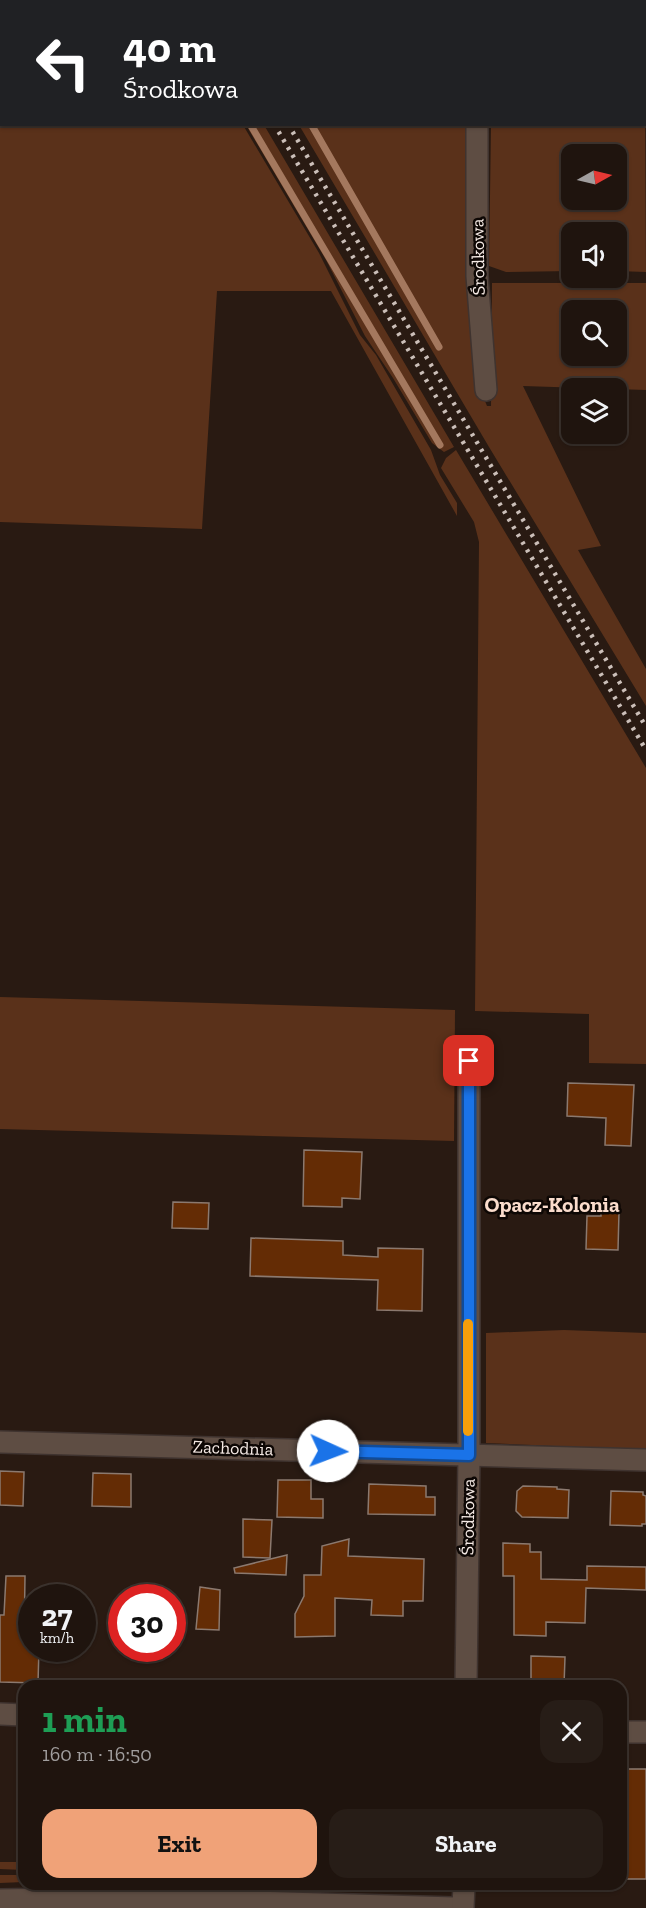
<!DOCTYPE html>
<html lang="en">
<head>
<meta charset="utf-8">
<style>
  :root { --surface:#1f140e; --page:#271d17; --text:#f1f3f6; --muted:#a19e9e; --line:#3c332e; --accent:#f0a278 }
  body { margin:0; font-family:"Zilla Slab",serif; background:var(--page); color:var(--text); height:100vh; display:flex; flex-direction:column; font-size:22px; white-space:nowrap }
  * { box-sizing:border-box; margin:0 }
  p { font-size:20px; color:var(--muted) }
  .icon { flex:none; width:33px; height:33px; fill:none; stroke:currentColor; stroke-width:2; stroke-linecap:round; stroke-linejoin:round }
  .map { position:relative; flex:1; overflow:hidden }
  .panel { position:absolute; left:18px; top:1680px; width:609px; height:210px; display:flex; flex-direction:column; background:var(--surface); border-radius:18px; box-shadow:0 2px 4px #0004,0 0 0 2px var(--line) }
  .panel>* { flex:none }
  .top-card { position:absolute; left:0px; top:0px; width:646px; height:126px; box-shadow:0 2px 4px #0004,0 0 0 2px var(--line); background:#202124; color:#fff; overflow:hidden }
  .needle { width:39px; rotate:82deg }
  .tools { position:absolute; left:561px; top:144px; display:grid; gap:12px }
  .tools a { display:grid; place-items:center; width:66px; height:66px; border-radius:12px; background:var(--surface); box-shadow:0 2px 4px #0004,0 0 0 2px var(--line); font-size:30px }
  .speed { position:absolute; left:18px; top:1584px; display:flex; gap:12px; font-size:30px; font-weight:700; text-align:center }
  .speed>* { display:grid; place-content:center; width:78px; height:78px; border-radius:50%; background:var(--surface); box-shadow:0 2px 4px #0004,0 0 0 2px var(--line); line-height:1 }
  .speed small { font-size:15px; font-weight:400 }
  .speed .limit { border:9px solid #d22; background:#fff; color:#111 }
  .pin { position:absolute; display:grid; place-items:center; width:51px; height:51px; color:#fff; margin:-26px; border-radius:12px; box-shadow:0 3px 9px #0006 }
  .me { position:absolute; width:66px; margin:-33px; rotate:92deg; stroke-linejoin:round; filter:drop-shadow(0 0 4px #0008) }
  .turn { display:flex; align-items:center; gap:21px; height:126px; padding:0 24px; font-size:27px }
  .turn .icon { width:78px; height:78px; stroke-width:2.5 }
  .turn b { display:block; font-size:42px; line-height:51px }
  .round { display:grid; place-items:center; flex:none; width:63px; height:63px; border-radius:18px; background:var(--page) }
  .head { display:flex; align-items:center; justify-content:space-between; height:102px; padding:0 24px }
  h1 { font-size:36px; font-weight:800; line-height:45px; color:#1e9e55 }
  .cta { display:flex; gap:12px; margin-top:auto; padding:12px 24px }
  .cta a { flex:1; height:69px; border-radius:18px; background:var(--accent); color:#111; font-size:24px; font-weight:800; line-height:69px; text-align:center }
  .cta a+a { background:var(--page); color:var(--text) }
  .map>svg:first-child { display:block }
</style>
</head>
<body>
<div class="map">
<svg width="646" height="1908" viewBox="0 0 646 1908">
  <rect width="100%" height="100%" fill="#291a12"/>
  <g fill="#5a311a" fill-rule="evenodd">
    <polygon points="19,0 167,0 168,1 18,1"/>
    <polygon points="0,28 2,124 243,125 319,253 360,335 376,355 431,450 440,475 457,503 457,516 331,291 217,291 202,529 0,522"/>
    <path d="M645,84L646,272L617,271L616,232H572L571,271L506,272L489,266L491,125L645,124ZM572,154H616V200H572Z"/>
    <polygon points="246,125 264,125 454,447 444,452 432,443 393,378 365,336 326,260"/>
    <path d="M299,125H472L481,391L487,406H491L492,283H646V390L523,386L601,546L578,550L646,669V706L489,447ZM572,310H616V356H572Z"/>
    <polygon points="456,450 646,768 646,1064 589,1063 589,1014 475,1011 479,542 474,522 441,468 446,458"/>
    <polygon points="0,997 455,1010 454,1141 0,1129"/>
    <polygon points="564,1330 646,1333 646,1450 486,1443 486,1333"/>
    <polygon points="0,1862 24,1862 24,1870 0,1869"/>
    <polygon points="0,1875 24,1875 24,1882 0,1883"/>
    <polygon points="211,1884 444,1884 438,1889 425,1891"/>
  </g>
  <g fill="none" stroke-linecap="round" stroke-linejoin="round">
    <g stroke="#a4785e" stroke-width="7">
      <polyline points="173,0 174,2"/>
      <polyline points="238,0 239,2"/>
      <polyline points="0,60 2,60"/>
      <polyline points="250,124 440,445"/>
      <polyline points="311,124 439,347"/>
      <polyline points="311,1885 311,1884"/>
    </g>
  </g>
  <g fill="#642c05" stroke="#8b796f" stroke-width="1.5">
    <polygon points="568,1083 634,1085 631,1146 605,1145 606,1118 567,1116"/>
    <polygon points="304,1150 362,1152 360,1199 342,1198 342,1207 303,1206"/>
    <polygon points="173,1202 209,1203 208,1229 172,1228"/>
    <polygon points="601,1212 619,1212 618,1250 586,1249 587,1216 601,1216"/>
    <polygon points="251,1238 343,1241 343,1255 378,1257 378,1248 423,1249 422,1311 377,1310 378,1280 250,1276"/>
    <polygon points="0,1471 24,1472 23,1506 0,1505"/>
    <polygon points="93,1473 131,1474 131,1507 92,1506"/>
    <polygon points="278,1480 311,1480 311,1499 323,1499 323,1518 277,1517"/>
    <polygon points="369,1484 426,1486 426,1497 435,1497 435,1515 368,1514"/>
    <polygon points="523,1486 557,1487 557,1489 569,1490 568,1518 522,1517 516,1511 517,1491"/>
    <polygon points="611,1491 643,1492 643,1495 646,1496 646,1524 642,1524 642,1526 610,1525"/>
    <polygon points="243,1519 272,1520 270,1558 243,1557"/>
    <polygon points="349,1539 348,1556 424,1559 423,1601 403,1601 403,1616 371,1615 372,1600 335,1598 335,1636 295,1637 295,1614 304,1596 304,1575 321,1575 322,1546"/>
    <polygon points="503,1543 530,1544 530,1552 541,1552 541,1579 587,1580 587,1566 646,1567 646,1590 586,1588 585,1623 546,1622 546,1636 514,1635 514,1576 503,1576"/>
    <polygon points="287,1555 286,1575 235,1573 234,1568"/>
    <polygon points="6,1576 25,1576 24,1644 32,1644 32,1648 39,1648 38,1683 0,1682 0,1615 4,1615"/>
    <polygon points="200,1587 220,1590 219,1630 196,1629"/>
    <polygon points="531,1656 565,1657 564,1686 531,1686"/>
    <rect x="621" y="1769" width="25" height="110"/>
  </g>
  <g fill="none" stroke-linecap="round" stroke-linejoin="round">
    <g stroke="#3f332f" stroke-width="24">
      <g id="street">
        <polyline points="478,2 478,0"/>
        <polyline points="477,124 477,276 486,390"/>
        <polyline points="0,1442 646,1460"/>
        <polyline points="466,1686 469,1455 469,1061"/>
        <polyline points="0,1714 24,1715"/>
        <polyline points="621,1732 646,1732"/>
        <polyline points="0,1900 116,1898 454,1908"/>
        <polyline points="463,1908 464,1884"/>
      </g>
    </g>
    <use href="#street" stroke="#5e4d43" stroke-width="21"/>
    <g stroke="#cbbfb9" stroke-width="4.5" stroke-dasharray="3 6" stroke-linecap="butt">
      <polyline points="200,0 201,2"/>
      <polyline points="214,0 215,2"/>
      <polyline points="274,124 646,750"/>
      <polyline points="288,124 646,727"/>
    </g>
  </g>
  <g fill="none" stroke-linecap="round" stroke-linejoin="round">
    <g stroke="#114b97" stroke-width="15">
      <polyline id="route" points="328,1451 469,1455 469,1061"/>
    </g>
    <use href="#route" stroke="#1a73e8" stroke-width="10"/>
    <polyline stroke="#f59e0b" stroke-width="10" points="468,1324 468,1431"/>
  </g>
  <g text-anchor="middle" stroke-width="5" stroke-linejoin="round" paint-order="stroke">
    <g font-size="18" fill="#f6ebe6" stroke="#0d0704">
      <text transform="translate(478 257) rotate(-91)" y="6">Środkowa</text>
      <text transform="translate(233 1448) rotate(2)" y="6">Zachodnia</text>
      <text transform="translate(468 1517) rotate(-89)" y="6">Środkowa</text>
    </g>
    <g font-size="21" font-weight="bold" fill="#fadccc" stroke="#0d0704">
      <text x="552" y="1212">Opacz-Kolonia</text>
    </g>
  </g>
</svg>
<div class="tools">
<a><svg class="needle" viewBox="-14 -14 28 28"><path d="M0-13l5 13h-10z" fill="#e53935"/><path d="M0 13l5-13h-10z" fill="#a19e9e"/></svg></a>
<a><svg class="icon" aria-label="sound" viewBox="0 0 24 24"><path d="M4 9h4l5-4v14l-5-4H4zM17 9q2 3 0 6"/></svg></a>
<a><svg class="icon" aria-label="search" viewBox="0 0 24 24"><circle cx="10" cy="10" r="6"/><path d="M15 15l6 6"/></svg></a>
<a><svg class="icon" aria-label="layers" viewBox="0 0 24 24"><path d="M12 4l9 5-9 5-9-5zM3 14l9 5 9-5"/></svg></a>
</div>
<div class="speed"><div>27<small>km/h</small></div><div class="limit">30</div></div>
<div class="pin" style="left:469px;top:1061px;background:#d93025"><svg class="icon" aria-label="arrive" viewBox="0 0 24 24"><path d="M6 21V4h12l-3 4 3 4H6"/></svg></div>
<svg class="me" style="left:328px;top:1451px" viewBox="-20 -20 40 40"><circle r="19" fill="#fff"/><path d="M0-13L10 11 0 6-10 11z" fill="#1a73e8"/></svg>
<div class="top-card">
<div class="turn"><svg class="icon" aria-label="left" viewBox="0 0 24 24"><path d="M17 20v-9H6M10 6l-5 5 5 5"/></svg><div><b>40 m</b>Środkowa</div></div>
</div>
<section class="panel">
<div class="head"><div><h1>1 min</h1><p>160 m · 16:50</p></div><a class="round"><svg class="icon" aria-label="close" viewBox="0 0 24 24"><path d="M6 6l12 12M18 6L6 18"/></svg></a></div>
<div class="cta"><a>Exit</a><a>Share</a></div>
</section>
</div>
</body>
</html>
